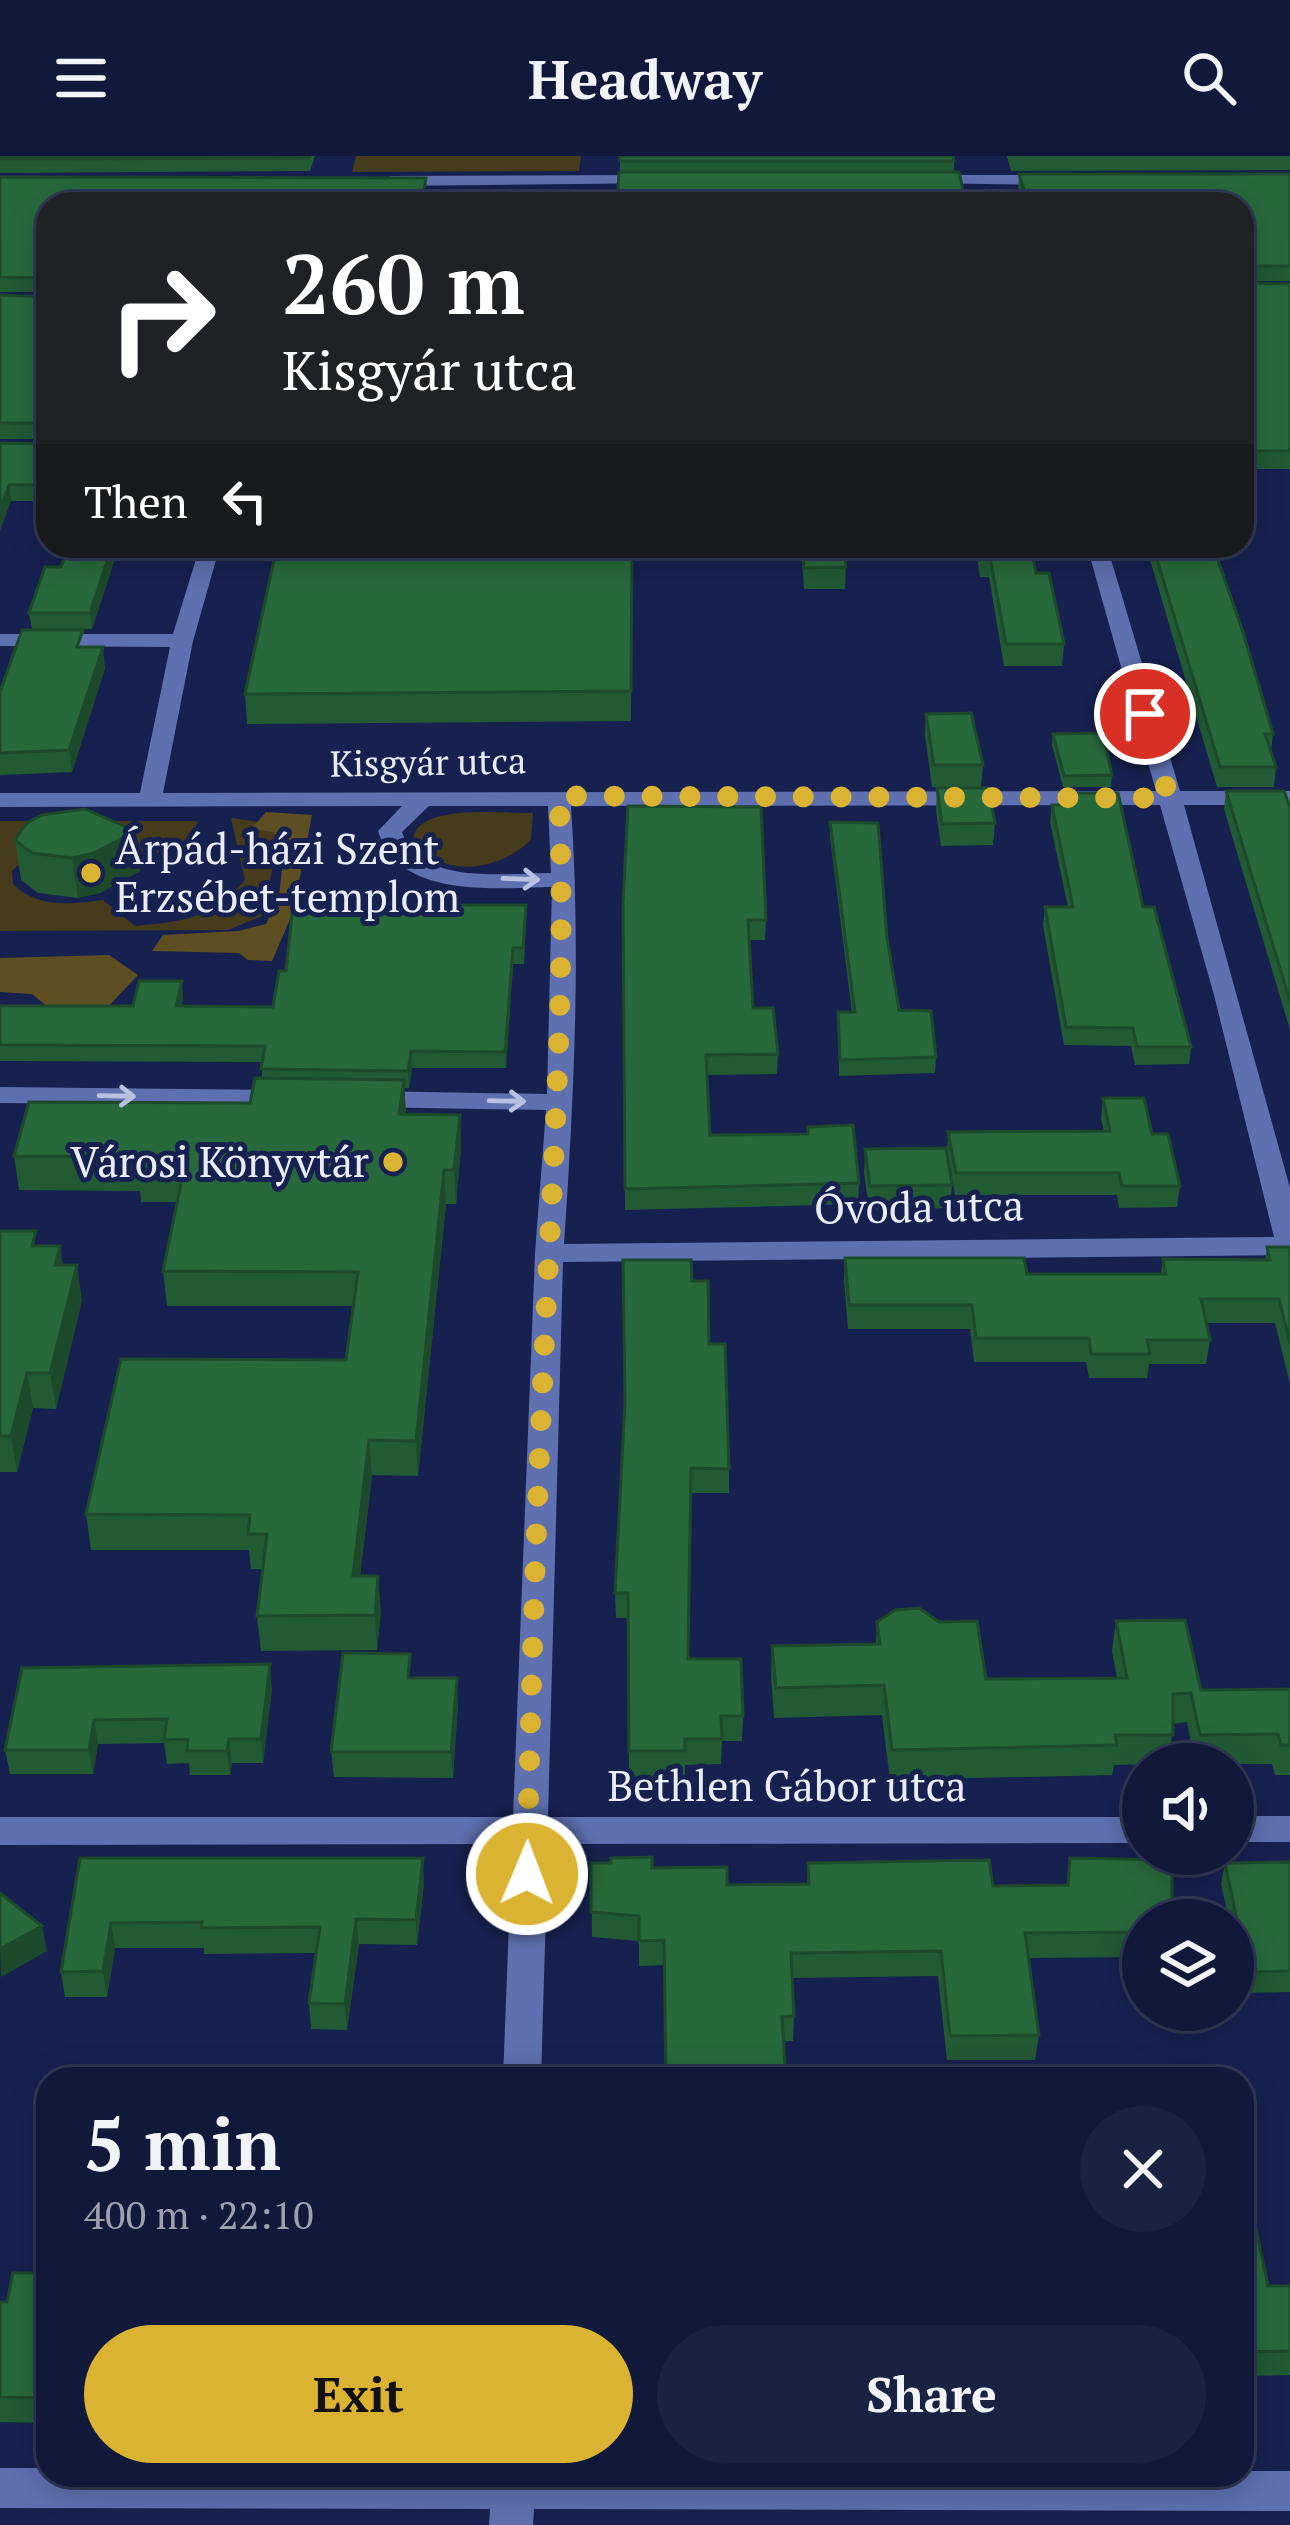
<!DOCTYPE html>
<html lang="en">
<head>
<meta charset="utf-8">
<style>
  :root { --surface:#11193b; --page:#1a2242; --text:#f1f3f6; --muted:#9ca0af; --line:#303855; --accent:#dab333 }
  body { margin:0; font-family:"PT Serif",serif; background:var(--page); color:var(--text); height:100vh; display:flex; flex-direction:column; font-size:45px; white-space:nowrap }
  * { box-sizing:border-box; margin:0 }
  p { font-size:39px; color:var(--muted) }
  .icon { flex:none; width:66px; height:66px; fill:none; stroke:currentColor; stroke-width:2; stroke-linecap:round; stroke-linejoin:round }
  .map { position:relative; flex:1; overflow:hidden }
  .side { position:absolute; left:36px; top:1911px; width:1218px; height:420px; display:flex; flex-direction:column; background:var(--surface); border-radius:36px; box-shadow:0 6px 30px #0003,0 0 0 3px var(--line) }
  .side>* { flex:none }
  .banner { position:absolute; left:36px; top:36px; width:1218px; height:366px; border-radius:36px; box-shadow:0 6px 30px #0003,0 0 0 3px var(--line); background:#202124; color:#fff; overflow:hidden }
  .buttons { position:absolute; left:1122px; top:1587px; display:grid; gap:24px }
  .buttons a { display:grid; place-items:center; width:132px; height:132px; border-radius:50%; background:var(--surface); box-shadow:0 6px 30px #0003,0 0 0 3px var(--line); font-size:60px }
  .pin { position:absolute; display:grid; place-items:center; width:102px; height:102px; color:#fff; margin:-51px; border:6px solid #fff; border-radius:50%; box-shadow:0 3px 12px #0007 }
  .me { position:absolute; width:132px; margin:-66px; rotate:1deg; stroke-linejoin:round; filter:drop-shadow(0 0 9px #0008) }
  .turn { display:flex; align-items:center; gap:42px; height:252px; padding:0 48px; font-size:54px }
  .turn .icon { width:156px; height:156px; stroke-width:2.5 }
  .turn b { display:block; font-size:84px; line-height:102px }
  .then { display:flex; align-items:center; height:114px; padding:0 48px; background:#0003; gap:24px; font-size:45px }
  .round { display:grid; place-items:center; flex:none; width:126px; height:126px; border-radius:63px; background:var(--page) }
  .overview { display:flex; align-items:center; justify-content:space-between; height:204px; padding:0 48px }
  h1 { font-size:72px; font-weight:800; line-height:90px }
  .action { display:flex; gap:24px; margin-top:auto; padding:24px 48px }
  .action a { flex:1; height:138px; border-radius:72px; background:var(--accent); color:#111; font-size:48px; font-weight:800; line-height:138px; text-align:center }
  .action a+a { background:var(--page); color:var(--text) }
  header { display:flex; justify-content:space-between; align-items:center; height:156px; padding:0 48px; background:var(--surface); font-size:54px; font-weight:800 }
  .map>svg:first-child { display:block }
</style>
</head>
<body>
<header><svg class="icon" aria-label="menu" viewBox="0 0 24 24"><path d="M4 6h16M4 12h16M4 18h16"/></svg>Headway<svg class="icon" aria-label="search" viewBox="0 0 24 24"><circle cx="10" cy="10" r="6"/><path d="M15 15l6 6"/></svg></header>
<div class="map">
<svg width="1290" height="2369" viewBox="0 0 1290 2369">
  <rect width="100%" height="100%" fill="#17214f"/>
  <g fill="#463b1a">
    <polygon points="356,0 581,0 579,15 352,16"/>
    <path d="M533,657L531,684C498,715 447,723 413,687C411,646 503,658 533,657Z"/>
    <path d="M231,662L282,669L262,760L228,774L0,775V665H198L194,676L219,705L191,708L187,695L23,705L12,715L13,728C38,753 71,748 103,744L135,770C186,765 210,763 245,724Z"/>
  </g>
  <g fill="#5e4f22">
    <polygon points="266,656 312,659 293,756 272,805 248,804 239,797 152,795 163,779 239,775 266,768 279,739 285,687 272,676 252,672"/>
    <polygon points="109,799 138,819 104,855 54,856 32,838 0,836 0,802"/>
  </g>
  <g fill="none" stroke-linecap="round" stroke-linejoin="round">
    <g fill="#5e70af" fill-rule="evenodd">
      <polygon points="660,19 666,21 666,27 390,30 382,25 390,20"/>
      <polygon points="924,19 1056,19 1064,24 1056,29 918,27 918,21"/>
      <path d="M200,390H220L193,485L163,637L1156,635L1087,390H1107L1180,635H1290V649H1184L1290,1032V1099L563,1106L548,1661H1143V1687L548,1688L541,1923H503L512,1688L0,1689V1661H513L535,1097L546,954L366,951L352,943L366,935L547,938L552,731C494,732 399,743 378,675L402,650L0,651V637H140L170,491L0,490V478H173ZM1160,649L1214,839L1274,1081L564,1088C574,942 581,796 571,650ZM429,650H548L551,717C507,717 419,730 402,676Z"/>
      <polygon points="0,931 288,934 302,942 288,950 0,947"/>
      <rect x="1233" y="1660" width="57" height="26"/>
      <polygon points="0,2312 48,2312 48,2319 1242,2319 1242,2315 1290,2315 1290,2355 534,2353 533,2369 489,2369 490,2353 0,2352"/>
    </g>
  </g>
  <g fill="#225a34">
    <polygon points="0,0 315,0 310,15 0,17"/>
    <polygon points="1007,0 1290,0 1290,14 1011,15"/>
    <rect x="620" y="5" width="334" height="10"/>
    <polygon points="619,16 966,48 617,48"/>
    <polygon points="1019,18 1290,18 1290,125 1242,125 1242,48 1023,48 1018,34"/>
    <polygon points="0,21 427,36 48,48 48,345 11,345 0,287 46,288 48,283 0,283 0,139 46,141 48,136 0,136"/>
    <polygon points="1242,127 1290,128 1290,313 1242,313"/>
    <polygon points="119,390 92,473 32,473 29,457 61,411"/>
    <polygon points="632,390 631,565 247,568 245,538"/>
    <polygon points="801,390 844,390 846,411 845,433 804,433"/>
    <polygon points="975,390 1030,390 1036,417 1064,488 1062,510 1004,510 989,421 980,421"/>
    <polygon points="1146,390 1213,390 1273,578 1271,595 1276,611 1274,631 1217,631"/>
    <polygon points="85,491 105,512 72,616 0,619 0,536"/>
    <polygon points="926,558 983,609 981,631 932,631 925,579"/>
    <polygon points="1053,578 1112,619 1111,631 1063,631 1052,589"/>
    <polygon points="937,632 995,667 993,689 941,690 936,654"/>
    <polygon points="1226,635 1290,651 1290,874 1224,653"/>
    <polygon points="1071,637 1143,751 1191,891 1189,908 1135,909 1131,890 1064,889 1043,769 1045,751 1068,751 1050,666 1052,649 1070,649"/>
    <polygon points="830,666 887,782 899,854 936,901 935,917 839,920 838,856 852,856 830,681"/>
    <polygon points="135,675 140,715 100,737 78,742 38,737 21,724 15,684"/>
    <polygon points="623,748 766,764 765,784 749,784 753,852 778,898 777,918 707,919 710,979 859,1027 858,1048 625,1054"/>
    <polygon points="526,765 524,808 513,808 506,912 412,912 409,932 404,932 406,958 460,959 461,992 456,1048 446,1048 418,1320 372,1319 360,1420 381,1455 377,1494 261,1495 257,1460 263,1413 251,1413 249,1394 91,1394 86,1358 346,1204 353,1150 167,1150 163,1115 177,1046 141,1046 140,1035 19,1034 14,1000 250,947 262,922 262,906 0,905 0,850 133,850 183,842 181,850 273,851"/>
    <polygon points="1103,942 1180,1030 1177,1051 1119,1052 1117,1039 955,1039 947,997 948,976 1104,975 1101,963"/>
    <polygon points="865,993 952,1029 950,1052 869,1054 864,1017"/>
    <polygon points="0,1075 38,1090 63,1109 82,1144 56,1253 33,1252 17,1316 0,1316"/>
    <polygon points="1267,1091 1290,1091 1290,1228 1275,1167 1206,1167 1210,1184 1206,1208 1149,1208 1147,1222 1089,1222 1086,1206 974,1206 970,1173 848,1173 844,1125 845,1102 1027,1118 1161,1118 1163,1103 1265,1104"/>
    <polygon points="692,1125 709,1188 729,1313 729,1337 691,1337 688,1503 743,1560 742,1585 722,1585 721,1608 685,1609 685,1620 629,1621 628,1462 616,1462 615,1437"/>
    <polygon points="1116,1465 1201,1534 1290,1533 1290,1619 1275,1619 1272,1608 1195,1608 1187,1566 1173,1568 1169,1608 1114,1609 1112,1619 890,1624 882,1559 774,1562 771,1520 772,1490 876,1488 877,1466 986,1523 1117,1522 1112,1495"/>
    <polygon points="22,1512 272,1532 263,1607 232,1607 230,1619 190,1619 189,1607 167,1608 164,1587 98,1588 93,1618 10,1618 5,1594"/>
    <polygon points="412,1522 458,1547 453,1622 334,1621 331,1596"/>
    <polygon points="80,1702 424,1728 417,1789 359,1788 347,1874 311,1873 309,1847 316,1797 204,1798 204,1792 115,1792 107,1841 65,1841 61,1816"/>
    <polygon points="1070,1702 1143,1764 1143,1801 1028,1802 1039,1879 1035,1904 947,1904 938,1820 792,1822 794,1860 793,1885 784,1885 664,1809 639,1810 639,1785 592,1781 591,1707 652,1712 727,1729 807,1728 808,1707 993,1730 1067,1729"/>
    <polygon points="1290,1706 1290,1836 1244,1837 1233,1784 1233,1764 1229,1764 1221,1728 1225,1707"/>
    <polygon points="1242,2021 1268,2130 1290,2130 1290,2219 1242,2220"/>
    <polygon points="48,2117 48,2267 0,2266 0,2146 7,2146"/>
  </g>
  <g fill="#1c4a2a">
    <polygon points="9,329 11,345 0,375 0,353"/>
    <polygon points="112,390 119,390 92,473 90,457"/>
    <polygon points="103,491 105,512 72,616 69,594"/>
    <polygon points="135,675 140,715 100,737 78,742 72,702"/>
    <polygon points="513,792 513,808 506,912 505,896"/>
    <polygon points="182,825 183,842 178,867 176,850"/>
    <polygon points="411,895 412,912 409,932 408,915"/>
    <polygon points="404,924 406,957 401,992 399,958"/>
    <polygon points="460,959 461,992 456,1048 454,1014"/>
    <polygon points="444,1014 446,1048 418,1320 416,1285"/>
    <polygon points="60,1090 65,1124 55,1109"/>
    <polygon points="77,1109 82,1144 56,1253 50,1217"/>
    <polygon points="27,1217 33,1252 17,1316 11,1280"/>
    <polygon points="369,1284 372,1319 356,1455 353,1420"/>
    <polygon points="378,1420 381,1455 377,1494 375,1459"/>
    <polygon points="270,1508 272,1532 263,1607 261,1583"/>
    <polygon points="457,1522 458,1547 453,1622 451,1596"/>
    <polygon points="94,1564 98,1588 93,1618 89,1594"/>
    <polygon points="229,1583 232,1607 230,1619 227,1595"/>
    <polygon points="423,1702 424,1728 417,1789 416,1764"/>
    <polygon points="356,1763 359,1788 347,1874 345,1848"/>
    <polygon points="111,1767 115,1792 107,1841 103,1815"/>
    <polygon points="42,1770 47,1795 1,1821 0,1793"/>
  </g>
  <g fill="#28693c" stroke="#1c4a2a" stroke-width="3">
    <polygon points="0,0 310,0 309,2 0,3"/>
    <polygon points="620,0 953,0 954,5 620,5"/>
    <polygon points="619,16 959,16 966,48 863,48 863,42 661,42 661,48 617,48"/>
    <polygon points="1019,18 1290,18 1290,110 1244,110 1242,111 1242,48 1029,48"/>
    <polygon points="0,21 426,22 422,48 48,48 48,124 46,122 0,121"/>
    <polygon points="1242,127 1290,128 1290,295 1242,295"/>
    <polygon points="48,135 48,269 46,267 0,267 0,139 46,141"/>
    <polygon points="48,281 48,329 9,329 0,353 0,287 46,288"/>
    <polygon points="69,390 112,390 90,457 29,457 45,411 61,411"/>
    <polygon points="277,390 632,390 631,535 245,538"/>
    <polygon points="803,390 844,390 846,411 804,412"/>
    <polygon points="980,390 1030,390 1036,417 1049,417 1064,488 1006,488 990,400 982,400"/>
    <polygon points="1153,390 1213,390 1243,476 1273,578 1265,578 1276,611 1220,611"/>
    <polygon points="22,474 83,474 77,491 103,491 69,594 0,597 0,536"/>
    <polygon points="971,557 983,609 934,609 926,558"/>
    <polygon points="1103,577 1112,619 1064,620 1053,578"/>
    <polygon points="937,632 988,632 995,667 942,668"/>
    <polygon points="1226,635 1284,635 1290,651 1290,845"/>
    <polygon points="1071,637 1118,637 1143,751 1154,751 1191,891 1137,891 1133,872 1066,871 1045,751 1073,751 1052,649 1074,649"/>
    <polygon points="628,650 761,651 766,764 748,764 753,852 773,852 778,898 706,899 710,979 808,978 808,971 853,969 859,1027 625,1033 623,748"/>
    <polygon points="85,653 135,675 94,697 72,702 32,697 15,684 27,667 42,659"/>
    <polygon points="830,666 878,667 887,782 899,854 931,855 936,901 840,904 838,856 855,856"/>
    <polygon points="421,749 526,749 523,792 513,792 505,896 411,895 408,915 261,913 265,890 0,889 0,850 133,850 139,825 182,825 176,850 273,851 279,815 286,815 292,758 420,755"/>
    <polygon points="255,922 404,924 399,958 460,959 454,1014 444,1014 416,1285 369,1284 353,1420 378,1420 375,1459 257,1460 267,1378 248,1378 250,1359 86,1358 121,1203 346,1204 358,1116 163,1115 184,1013 137,1013 140,1001 14,1000 29,946 250,947"/>
    <polygon points="1103,942 1144,942 1152,978 1168,978 1180,1030 1122,1030 1119,1017 956,1017 948,976 1110,975"/>
    <polygon points="946,992 952,1029 870,1030 865,993"/>
    <polygon points="0,1075 36,1075 32,1090 60,1090 55,1109 77,1109 50,1217 27,1217 11,1280 0,1280"/>
    <polygon points="1267,1091 1290,1091 1290,1187 1279,1143 1201,1143 1210,1184 1147,1184 1150,1198 1091,1198 1089,1182 976,1182 972,1149 849,1149 845,1102 1024,1102 1027,1118 1166,1118 1163,1103 1270,1104"/>
    <polygon points="623,1104 691,1104 692,1125 708,1125 709,1188 725,1188 729,1313 691,1312 688,1503 741,1503 743,1560 721,1560 722,1583 685,1583 685,1595 629,1595 628,1437 615,1437 625,1247"/>
    <polygon points="919,1452 939,1466 977,1465 986,1523 1127,1522 1116,1465 1185,1464 1201,1534 1290,1533 1290,1589 1281,1589 1278,1578 1200,1579 1191,1537 1173,1538 1173,1579 1115,1579 1117,1589 892,1594 884,1529 776,1532 772,1490 880,1488 877,1466 895,1454"/>
    <polygon points="343,1497 410,1498 408,1522 457,1522 451,1596 331,1596"/>
    <polygon points="270,1508 261,1583 229,1583 227,1595 187,1595 188,1583 164,1584 167,1563 94,1564 89,1594 5,1594 22,1512"/>
    <polygon points="652,1701 652,1712 727,1711 727,1729 809,1728 808,1707 989,1704 993,1730 1068,1729 1070,1702 1172,1704 1172,1764 1143,1764 1143,1776 1025,1777 1039,1879 950,1880 941,1795 791,1797 794,1860 782,1861 786,1923 666,1923 664,1784 639,1785 639,1760 591,1756 591,1707 611,1707 611,1702"/>
    <polygon points="80,1702 423,1702 416,1764 356,1763 345,1848 309,1847 320,1771 201,1772 202,1766 111,1767 103,1815 61,1816"/>
    <polygon points="1290,1706 1290,1815 1248,1816 1225,1707"/>
    <polygon points="0,1737 42,1770 0,1793"/>
    <polygon points="1242,2021 1245,2021 1268,2130 1290,2130 1290,2195 1242,2196"/>
    <polygon points="13,2117 48,2117 48,2242 0,2241 0,2146 7,2146"/>
  </g>
  <defs><path id="oneway-shaft" d="M-6 0H5M1.5-3L5.5 0L1.5 3" fill="none" stroke-width="1.6" stroke-linecap="round" stroke-linejoin="round" transform="scale(3)"/></defs>
  <g stroke="#b8c1df">
    <use href="#oneway-shaft" transform="translate(521 723) rotate(2)"/>
    <use href="#oneway-shaft" transform="translate(117 940) rotate(1)"/>
    <use href="#oneway-shaft" transform="translate(507 945) rotate(1)"/>
  </g>
  <g fill="none" stroke-linecap="round" stroke-linejoin="round">
    <path stroke="#dab333" stroke-width="21" stroke-dasharray="0 37.8" d="M527,1718C531,1511 538,1303 549,1096C557,943 565,793 559,640L1169,642L1145,558"/>
  </g>
  <g fill="#dab333" stroke="#17214f" stroke-width="4.5">
    <circle cx="91" cy="717" r="12"/>
    <circle cx="393" cy="1006" r="12"/>
  </g>
  <g text-anchor="middle" stroke-width="10" stroke-linejoin="round" paint-order="stroke">
    <g font-size="36" fill="#e9edf9" stroke="#17214f">
      <text transform="translate(428 606) rotate(-1)" y="13">Kisgyár utca</text>
    </g>
    <g font-size="42" fill="#e9edf9" stroke="#17214f" text-anchor="start">
      <text x="115" y="708">Árpád-házi Szent<tspan x="115" dy="48">Erzsébet-templom</tspan></text>
      <text x="369" y="1021" text-anchor="end">Városi Könyvtár</text>
    </g>
    <g font-size="42" fill="#e9edf9" stroke="#17214f">
      <text transform="translate(919 1051) rotate(-1)" y="15">Óvoda utca</text>
      <text x="787" y="1645">Bethlen Gábor utca</text>
    </g>
  </g>
</svg>
<div class="buttons">
<a><svg class="icon" aria-label="sound" viewBox="0 0 24 24"><path d="M4 9h4l5-4v14l-5-4H4zM17 9q2 3 0 6"/></svg></a>
<a><svg class="icon" aria-label="layers" viewBox="0 0 24 24"><path d="M12 4l9 5-9 5-9-5zM3 14l9 5 9-5"/></svg></a>
</div>
<div class="pin" style="left:1145px;top:558px;background:#d93025"><svg class="icon" aria-label="arrive" viewBox="0 0 24 24"><path d="M6 21V4h12l-3 4 3 4H6"/></svg></div>
<svg class="me" style="left:527px;top:1718px" viewBox="-20 -20 40 40"><circle r="17" fill="#dab333" stroke="#fff" stroke-width="3"/><path d="M0-11L8 9 0 5-8 9z" fill="#fff"/></svg>
<div class="banner">
<div class="turn"><svg class="icon" aria-label="right" viewBox="0 0 24 24"><path d="M7 20v-9h11M14 6l5 5-5 5"/></svg><div><b>260 m</b>Kisgyár utca</div></div>
<div class="then">Then<svg class="icon" aria-label="left" viewBox="0 0 24 24"><path d="M17 20v-9H6M10 6l-5 5 5 5"/></svg></div>
</div>
<section class="side">
<div class="overview"><div><h1>5 min</h1><p>400 m · 22:10</p></div><a class="round"><svg class="icon" aria-label="close" viewBox="0 0 24 24"><path d="M6 6l12 12M18 6L6 18"/></svg></a></div>
<div class="action"><a>Exit</a><a>Share</a></div>
</section>
</div>
</body>
</html>
